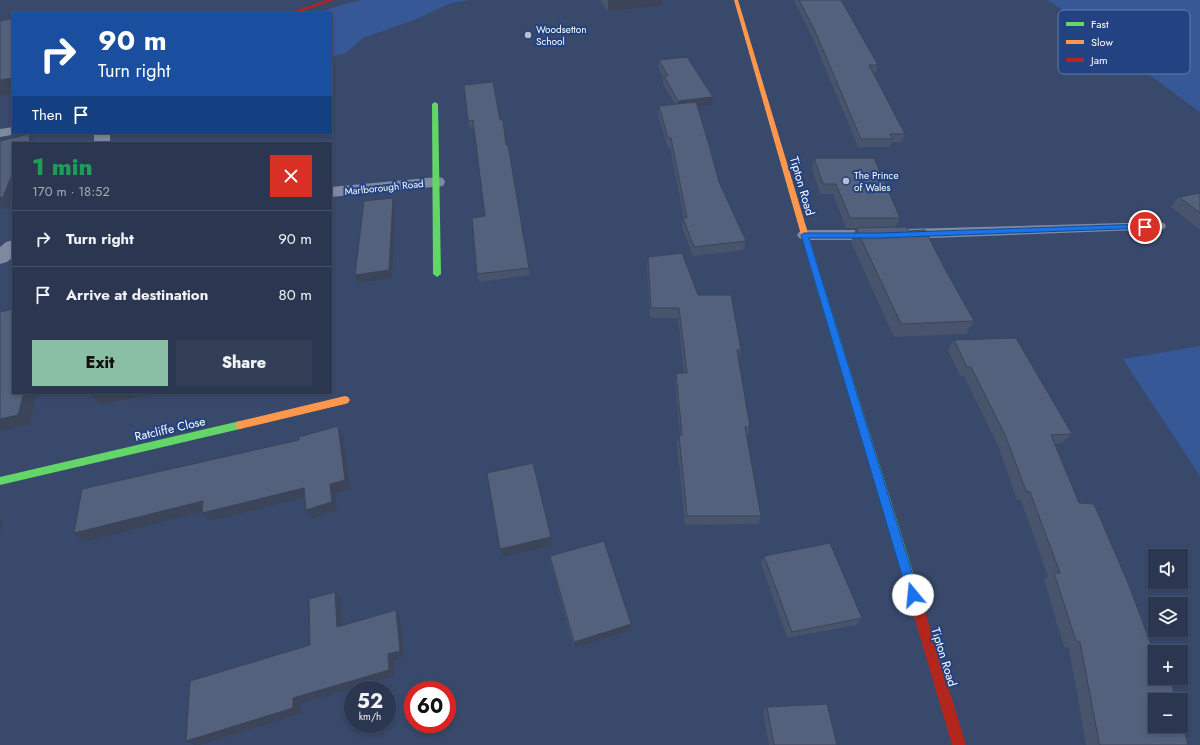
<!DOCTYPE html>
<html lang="en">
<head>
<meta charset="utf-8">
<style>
  :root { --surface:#2b3750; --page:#333f57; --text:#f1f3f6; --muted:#a6acb7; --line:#475167; --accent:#8abfa5 }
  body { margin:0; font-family:Jost,sans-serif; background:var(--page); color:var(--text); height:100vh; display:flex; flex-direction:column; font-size:15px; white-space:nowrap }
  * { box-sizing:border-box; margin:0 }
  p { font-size:13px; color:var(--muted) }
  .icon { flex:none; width:22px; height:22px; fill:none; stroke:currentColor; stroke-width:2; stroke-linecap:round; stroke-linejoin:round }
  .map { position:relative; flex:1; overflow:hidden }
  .panel { position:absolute; left:12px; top:142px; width:320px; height:252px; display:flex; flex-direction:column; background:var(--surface); border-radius:0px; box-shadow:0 2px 6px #0003,0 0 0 1px var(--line) }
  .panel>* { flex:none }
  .hud { position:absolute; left:12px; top:12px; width:320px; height:122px; border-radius:0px; box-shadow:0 2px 6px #0003,0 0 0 1px var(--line); background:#1a4fa0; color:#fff; overflow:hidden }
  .controls { position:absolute; left:1148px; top:549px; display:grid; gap:8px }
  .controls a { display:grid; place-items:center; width:40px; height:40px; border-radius:0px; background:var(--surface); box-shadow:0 2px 6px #0003,0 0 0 1px var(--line); font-size:20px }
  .speed { position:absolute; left:344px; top:681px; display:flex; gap:8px; font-size:20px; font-weight:700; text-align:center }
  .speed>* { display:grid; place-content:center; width:52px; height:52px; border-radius:50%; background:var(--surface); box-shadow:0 2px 6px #0003,0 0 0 1px var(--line); line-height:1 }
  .speed small { font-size:10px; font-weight:400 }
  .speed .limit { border:6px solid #d22; background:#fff; color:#111 }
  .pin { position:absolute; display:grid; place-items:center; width:34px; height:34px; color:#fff; margin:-17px; border:2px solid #fff; border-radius:50%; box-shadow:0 1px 4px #0007 }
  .me { position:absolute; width:44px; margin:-22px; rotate:343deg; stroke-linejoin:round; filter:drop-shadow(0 0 3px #0008) }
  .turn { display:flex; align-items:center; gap:14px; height:84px; padding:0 20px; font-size:18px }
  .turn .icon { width:52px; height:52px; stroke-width:2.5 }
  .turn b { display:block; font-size:28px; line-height:34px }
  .then { display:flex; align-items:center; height:38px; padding:0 20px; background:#0003; gap:8px; font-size:15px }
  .round { display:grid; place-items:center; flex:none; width:42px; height:42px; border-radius:0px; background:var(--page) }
  .overview { display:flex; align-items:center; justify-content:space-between; height:68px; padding:0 20px }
  h1 { font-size:24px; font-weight:800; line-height:30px; color:#1e9e55 }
  .button { display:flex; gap:8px; margin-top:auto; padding:8px 20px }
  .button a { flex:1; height:46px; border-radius:0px; background:var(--accent); color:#111; font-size:16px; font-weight:800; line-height:46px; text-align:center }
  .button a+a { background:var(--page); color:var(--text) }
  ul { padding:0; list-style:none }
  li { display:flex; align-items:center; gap:12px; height:56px; padding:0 20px; border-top:1px solid var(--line) }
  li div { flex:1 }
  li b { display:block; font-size:15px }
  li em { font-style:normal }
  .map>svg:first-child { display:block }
</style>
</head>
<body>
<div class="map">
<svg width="1200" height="745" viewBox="0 0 1200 745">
  <rect width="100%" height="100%" fill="#39496b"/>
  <g fill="#375897">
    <polygon points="362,0 469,0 451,3 414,20 363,38 346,53 331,57 331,13 317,13 348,3"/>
    <polygon points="1048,0 1200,0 1200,112"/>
    <polygon points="1200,346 1200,476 1123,359"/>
  </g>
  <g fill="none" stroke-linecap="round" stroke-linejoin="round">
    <g fill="#7f8aa1" fill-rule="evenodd">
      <polygon points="13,127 13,133 17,134 0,137 0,129"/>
      <polygon points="1159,222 1164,223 1166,226 1164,229 905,239 900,237 898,234 900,231 905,229"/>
      <polygon points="804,230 876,230 881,232 883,235 881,238 876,240 804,240 799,238 797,235 799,232"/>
    </g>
    <g fill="#7f8aa1" fill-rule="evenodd">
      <rect x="94" y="133" width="16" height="10"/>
      <polygon points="437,177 443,178 445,182 443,186 331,197 331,187"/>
      <polygon points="13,240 13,257 7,262 0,264 0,247 6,242"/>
    </g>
    <g fill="#63d668" fill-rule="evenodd">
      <polygon points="435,102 438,104 441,274 437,277 433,274 432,104"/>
      <polygon points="816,270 820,273 915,579 913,583 909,584 905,583 903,579 812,273"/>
      <polygon points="240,421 243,422 245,425 243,428 240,429 0,485 0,477"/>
    </g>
    <g fill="#ff974d" fill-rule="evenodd">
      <polygon points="734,0 738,0 820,273 819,275 816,276 812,273"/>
      <polygon points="345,396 348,397 350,400 348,403 345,404 240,429 237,428 235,425 237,422 240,421"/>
    </g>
    <g fill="#b3261e" fill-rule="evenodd">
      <polygon points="327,0 334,0 297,13 289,13"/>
      <polygon points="909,574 913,575 915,579 966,745 952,745 903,579 905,575"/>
    </g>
  </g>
  <g fill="#48536c">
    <polygon points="600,0 662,0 662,5 608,12"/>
    <polygon points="794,0 841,0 878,65 876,73 873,73 905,134 902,142 892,142 890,147 858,147 813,39"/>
    <polygon points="659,60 712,105 697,106 719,182 746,241 744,250 693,256 682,228 683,218 684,218 670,148 668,148 658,116 659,106 675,104 663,84 663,77 658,67"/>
    <polygon points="464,85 500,120 506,145 529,268 530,275 479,282 477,274 485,216 474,127 469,128"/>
    <polygon points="814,158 900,218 896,227 908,231 945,269 974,321 966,334 894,337 851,242 856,228 846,228 833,194 820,194 812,168"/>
    <polygon points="1200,193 1200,230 1171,207 1179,197"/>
    <polygon points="648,257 698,295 741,350 738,360 750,427 747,436 761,516 758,524 685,525 677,444 679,435 680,435 675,383 676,373 684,373 678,318 650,318 647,267"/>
    <polygon points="954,340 1072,434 1062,443 1055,444 1079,503 1188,745 1086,745 1069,648 1064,647 1044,580 1048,577 1021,500 1017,500 998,446 964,376 960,376 948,350"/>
    <polygon points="550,556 630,631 574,648 551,564"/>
    <polygon points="764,556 862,618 856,625 787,638 761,563"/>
    <polygon points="767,707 837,745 769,745 763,712"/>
  </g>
  <g fill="#3b4458">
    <polygon points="608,0 662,0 662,5 608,12"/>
    <polygon points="13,78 13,93 0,96 0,80"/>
    <polygon points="713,97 712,105 677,109 678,101"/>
    <polygon points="147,133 164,133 148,135"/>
    <polygon points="29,134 36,143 30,143"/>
    <polygon points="13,172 13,202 11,207 0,209 0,198"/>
    <polygon points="393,198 395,206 392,278 358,283 355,275"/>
    <polygon points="331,315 333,332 331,332"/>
    <polygon points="24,393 37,393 29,425 0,431 0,419"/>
    <polygon points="104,393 157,393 100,405 91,396"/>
    <polygon points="338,426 343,436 350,489 335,493 337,510 312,518 306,510 330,484"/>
    <polygon points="304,488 310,496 210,521 202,513"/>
    <polygon points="203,501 211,509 85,542 74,533"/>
    <polygon points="0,520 3,522 0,535"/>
    <polygon points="551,537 552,545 503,557 500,549"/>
    <polygon points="335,592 341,599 343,634 337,627"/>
    <polygon points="396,610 400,617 404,657 393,661 394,676 300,704 301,713 200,745 195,745 186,741 293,698 388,654"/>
    <polygon points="631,624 630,631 574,648 574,642"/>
  </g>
  <g fill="#54617d" stroke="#3b4458">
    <polygon points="799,0 841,0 878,65 869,65 905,134 890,134 893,139 861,139 815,31"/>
    <polygon points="13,18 13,78 0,80 0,21"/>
    <polygon points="687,57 713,97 678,101 664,76 668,76 659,60"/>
    <polygon points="493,82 500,120 503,120 506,145 508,145 529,268 477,274 472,218 485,216 473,120 468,121 464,85"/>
    <polygon points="696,102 709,145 719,182 746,241 694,247 683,218 687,218 671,138 668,138 659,106"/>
    <polygon points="29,134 30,143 13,143 13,172 3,197 0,198 0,141"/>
    <polygon points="814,158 874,158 900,218 850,218 836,184 823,184"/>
    <polygon points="1200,193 1200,213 1179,197"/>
    <polygon points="393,198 389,270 355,275 364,201"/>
    <polygon points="907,227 908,231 925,230 945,269 974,321 901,324 856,228"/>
    <polygon points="682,253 698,295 731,295 741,350 737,350 750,427 745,427 761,516 687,516 679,435 682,435 676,373 687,373 679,308 651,308 648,257"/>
    <polygon points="13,309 13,393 24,393 18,415 0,419 0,312"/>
    <polygon points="1016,338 1072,434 1051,435 1079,503 1094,504 1128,583 1155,655 1155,678 1170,678 1176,700 1155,700 1155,726 1181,726 1181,718 1188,745 1100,745 1099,742 1080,642 1076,641 1054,573 1060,573 1030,492 1026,491 1006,437 971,367 967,367 954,340"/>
    <polygon points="91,393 104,393 91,396"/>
    <polygon points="338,426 345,480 330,484 332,502 306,510 304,488 202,513 203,501 74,533 82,489 299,440 299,437"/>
    <polygon points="533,463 551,537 500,549 487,473"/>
    <polygon points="604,541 631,624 574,642 550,556"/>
    <polygon points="830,543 862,618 792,632 764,556"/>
    <polygon points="335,592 337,627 396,610 400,651 388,654 389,670 293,698 293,708 186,741 190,681 310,645 309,599"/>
    <polygon points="827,704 837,745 774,745 767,707"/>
  </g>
  <polygon fill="#1a73e8" stroke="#114b97" points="1145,224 1148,227 1147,228 880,238 809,238 919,595 917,599 913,601 909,599 801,235 804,233 880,233"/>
  <g fill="#babfcb" stroke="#234281" stroke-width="1.5">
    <circle cx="528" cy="35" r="4"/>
    <circle cx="846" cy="181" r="4"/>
  </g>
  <g text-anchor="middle" stroke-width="4" stroke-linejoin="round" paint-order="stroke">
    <g font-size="10" fill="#fff" stroke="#234281" text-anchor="start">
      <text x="536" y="33">Woodsetton<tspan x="536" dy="12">School</tspan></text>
      <text x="854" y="179">The Prince<tspan x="854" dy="12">of Wales</tspan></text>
    </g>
    <g font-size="10" fill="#fff" stroke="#234281">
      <text transform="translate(384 187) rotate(-6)" y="4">Marlborough Road</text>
    </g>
    <g font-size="12" fill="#fff" stroke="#234281">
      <text transform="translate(802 186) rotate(74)" y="4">Tipton Road</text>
      <text transform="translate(170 429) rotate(-13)" y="4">Ratcliffe Close</text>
      <text transform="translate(944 657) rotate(73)" y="4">Tipton Road</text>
    </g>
  </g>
  <rect x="1058" y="10" width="132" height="64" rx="6" fill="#234281" stroke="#657ba7" stroke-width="1"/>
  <rect x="1066" y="22" width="18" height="4" fill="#63d668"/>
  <rect x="1066" y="40" width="18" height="4" fill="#ff974d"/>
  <rect x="1066" y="58" width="18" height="4" fill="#b3261e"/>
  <g font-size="11" fill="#fff">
    <text x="1091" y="28">Fast</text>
    <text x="1091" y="46">Slow</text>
    <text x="1091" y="64">Jam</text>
  </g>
</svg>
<div class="controls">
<a><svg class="icon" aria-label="sound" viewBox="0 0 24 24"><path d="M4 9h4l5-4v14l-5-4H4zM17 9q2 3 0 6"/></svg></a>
<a><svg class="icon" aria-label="layers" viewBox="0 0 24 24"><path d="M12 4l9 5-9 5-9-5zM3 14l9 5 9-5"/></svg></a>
<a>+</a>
<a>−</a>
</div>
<div class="speed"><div>52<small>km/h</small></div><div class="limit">60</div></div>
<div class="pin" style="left:1145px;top:227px;background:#d93025"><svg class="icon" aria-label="arrive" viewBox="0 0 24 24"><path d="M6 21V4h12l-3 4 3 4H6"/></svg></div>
<svg class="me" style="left:913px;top:595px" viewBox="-20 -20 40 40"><circle r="19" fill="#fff"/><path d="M0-13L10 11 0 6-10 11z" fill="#1a73e8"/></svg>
<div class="hud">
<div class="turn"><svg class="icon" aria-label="right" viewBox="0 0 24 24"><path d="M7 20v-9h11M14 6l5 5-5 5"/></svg><div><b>90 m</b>Turn right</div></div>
<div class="then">Then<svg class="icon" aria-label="arrive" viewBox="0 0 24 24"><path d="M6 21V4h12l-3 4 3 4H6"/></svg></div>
</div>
<section class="panel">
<div class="overview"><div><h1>1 min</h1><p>170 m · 18:52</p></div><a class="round" style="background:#d93025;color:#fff"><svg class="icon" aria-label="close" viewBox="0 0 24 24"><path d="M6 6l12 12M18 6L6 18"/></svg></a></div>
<ul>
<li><svg class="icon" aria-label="right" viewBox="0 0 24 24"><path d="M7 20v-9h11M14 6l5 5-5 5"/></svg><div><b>Turn right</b></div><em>90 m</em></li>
<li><svg class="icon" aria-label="arrive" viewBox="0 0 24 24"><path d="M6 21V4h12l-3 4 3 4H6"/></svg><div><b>Arrive at destination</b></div><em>80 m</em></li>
</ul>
<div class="button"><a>Exit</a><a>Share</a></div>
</section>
</div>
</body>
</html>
